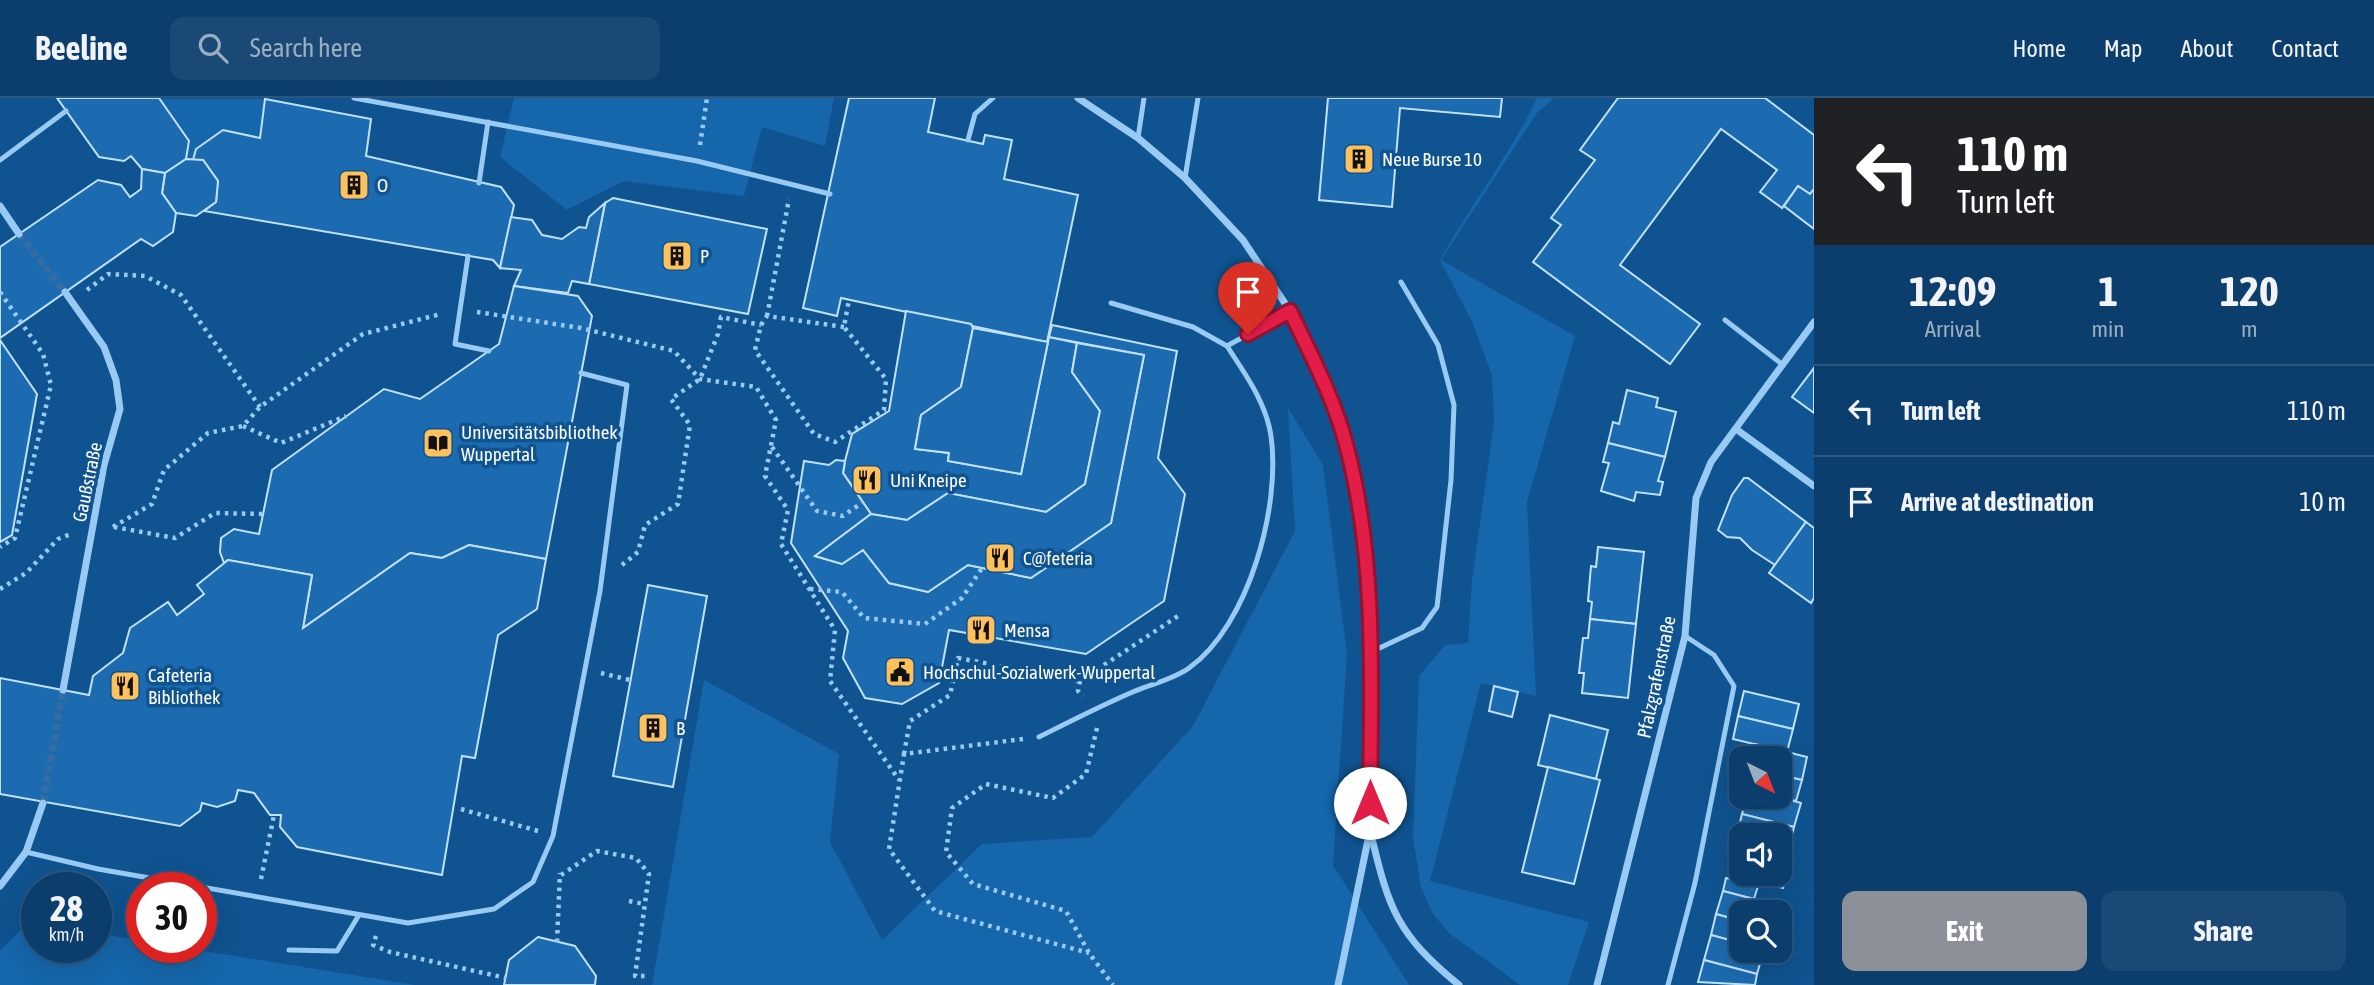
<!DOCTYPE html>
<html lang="en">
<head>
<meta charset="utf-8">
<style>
  :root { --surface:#0b3e6c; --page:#194974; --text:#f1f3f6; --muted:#9aaec2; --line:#2b577f; --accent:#8c9099 }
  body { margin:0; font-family:"Asap Condensed",sans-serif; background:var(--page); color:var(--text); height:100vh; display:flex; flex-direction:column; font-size:26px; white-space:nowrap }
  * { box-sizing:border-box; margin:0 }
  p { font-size:23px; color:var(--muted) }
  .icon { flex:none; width:38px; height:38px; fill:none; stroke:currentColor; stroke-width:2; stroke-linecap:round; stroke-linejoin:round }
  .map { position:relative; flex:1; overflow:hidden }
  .side { display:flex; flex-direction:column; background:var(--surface); width:560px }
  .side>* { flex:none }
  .banner { background:#202124; color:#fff; overflow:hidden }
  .needle { width:46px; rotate:138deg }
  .fabs { position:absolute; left:1729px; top:648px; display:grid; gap:14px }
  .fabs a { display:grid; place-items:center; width:63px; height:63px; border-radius:14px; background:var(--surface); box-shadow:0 7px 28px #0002,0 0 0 2px var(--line); font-size:35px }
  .speed { position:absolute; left:21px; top:774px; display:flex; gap:14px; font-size:35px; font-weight:700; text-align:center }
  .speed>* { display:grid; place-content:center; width:91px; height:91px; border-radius:50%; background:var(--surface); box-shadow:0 7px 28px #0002,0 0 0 2px var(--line); line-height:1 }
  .speed small { font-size:18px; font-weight:400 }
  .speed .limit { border:10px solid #d22; background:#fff; color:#111 }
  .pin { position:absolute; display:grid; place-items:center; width:60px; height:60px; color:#fff; margin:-72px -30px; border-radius:50% 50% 50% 0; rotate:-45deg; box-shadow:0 0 7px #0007 }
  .pin .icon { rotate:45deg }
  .me { position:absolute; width:77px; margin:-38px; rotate:0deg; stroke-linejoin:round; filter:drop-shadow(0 0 5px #0008) }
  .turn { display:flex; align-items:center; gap:24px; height:147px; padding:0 28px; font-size:32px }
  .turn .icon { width:91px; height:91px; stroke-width:2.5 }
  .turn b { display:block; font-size:49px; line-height:60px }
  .eta { display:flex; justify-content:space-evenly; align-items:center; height:119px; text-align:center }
  .eta b { font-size:42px; font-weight:700; line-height:49px }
  .action { display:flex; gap:14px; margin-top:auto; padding:14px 28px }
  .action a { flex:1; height:80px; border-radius:14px; background:var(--accent); color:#fff; font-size:28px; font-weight:700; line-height:80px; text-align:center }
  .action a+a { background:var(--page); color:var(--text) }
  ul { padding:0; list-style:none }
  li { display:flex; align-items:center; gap:21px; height:91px; padding:0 28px; border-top:2px solid var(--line) }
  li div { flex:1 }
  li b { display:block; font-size:26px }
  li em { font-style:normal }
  header { display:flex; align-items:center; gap:42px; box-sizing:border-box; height:98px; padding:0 35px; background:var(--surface); border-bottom:2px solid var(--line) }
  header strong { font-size:33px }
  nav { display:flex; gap:38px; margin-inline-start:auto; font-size:24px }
  .search { width:490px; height:63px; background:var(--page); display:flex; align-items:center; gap:18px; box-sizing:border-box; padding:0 24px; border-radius:14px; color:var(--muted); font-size:26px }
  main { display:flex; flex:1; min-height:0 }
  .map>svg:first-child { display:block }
</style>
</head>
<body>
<header>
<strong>Beeline</strong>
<div class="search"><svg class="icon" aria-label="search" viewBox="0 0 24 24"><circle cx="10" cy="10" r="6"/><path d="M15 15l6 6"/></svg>Search here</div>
<nav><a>Home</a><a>Map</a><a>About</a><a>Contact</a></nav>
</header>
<main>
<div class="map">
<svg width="1814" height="887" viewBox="0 0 1814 887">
  <rect width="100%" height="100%" fill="#0f5390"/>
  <g fill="#1666ab">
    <polygon points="514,0 834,0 825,48 762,29 744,98 624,83 567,112 500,59"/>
    <path d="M1537,0H1554L1537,15L1441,162L1575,238L1527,404L1536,598L1481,585L1430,783L1589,824L1568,887H1520L1449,835L1433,816L1421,789L1413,740L1419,578L1445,547L1468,545L1472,482L1494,325L1492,277L1472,224L1440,162C1470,107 1510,57 1537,0Z"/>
    <polygon points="160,1 265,1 260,40 223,32 196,51 193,62 186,61 189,43"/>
    <polygon points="1288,310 1323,367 1347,556 1333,767 1409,887 652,887 704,582 839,656 830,744 882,842 982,746 1092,739 1193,628 1295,433"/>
    <polygon points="29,824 37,826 37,849 96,849 96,835 142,843 142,849 179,849 415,887 0,887 0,853"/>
  </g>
  <g fill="#1c6bb0" stroke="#c0e2fe" stroke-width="2">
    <polygon points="57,0 159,0 189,43 186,61 165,75 142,71 131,58 124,63 99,59"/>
    <polygon points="849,0 935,0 928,34 983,46 985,37 1012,42 1004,81 1078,97 1047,244 841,200 837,218 803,210"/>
    <polygon points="1328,0 1502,0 1500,19 1400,10 1392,109 1319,102"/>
    <polygon points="1618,0 1765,0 1814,37 1814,91 1810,96 1798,88 1782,110 1760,94 1777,72 1721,31 1620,167 1700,226 1670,266 1533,164 1561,127 1551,120 1595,62 1580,52"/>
    <polygon points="265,1 371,21 366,58 501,89 514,107 500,170 493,162 204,113 216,104 218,83 203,62 193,62 196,51 223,32 260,40"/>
    <polygon points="186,61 203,62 218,83 216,104 196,118 176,115 162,95 165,75"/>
    <polygon points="142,71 165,75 162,95 176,115 173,134 153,148 141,141 0,240 0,149 98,82 121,87 130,99 141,91"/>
    <polygon points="1798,88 1810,96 1814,91 1814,131 1784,108"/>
    <polygon points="613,100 767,131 748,216 589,186 605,105"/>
    <polygon points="605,105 589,186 572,183 568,195 514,188 521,172 500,170 511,119 532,122 542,137 562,141 579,129 586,130 589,119"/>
    <polygon points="514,188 578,198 592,218 546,461 469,447 442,460 410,455 303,530 312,477 228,462 224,465 220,454 221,440 234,431 259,436 272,372 384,291 420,301 499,246"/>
    <polygon points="906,213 971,226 973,230 961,289 921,317 915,351 949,355 948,363 1021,376 1049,239 1077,245 1072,274 1100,313 1085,386 1046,414 948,395 907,422 871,416 843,375 845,363 852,336 889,313"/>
    <polygon points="1052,227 1177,253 1158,360 1185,396 1164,503 1086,556 949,532 939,585 902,606 865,600 843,560 848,533 791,445 804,363 829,367 836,362 845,363 843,375 871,416 815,458 842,466 863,452 889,485 928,494 968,467 1031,480 1111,425 1144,257 1049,239"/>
    <polygon points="973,230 1048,244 1021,376 948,363 949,355 915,351 921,317 961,289"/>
    <polygon points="0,242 37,296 12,437 0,444"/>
    <polygon points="1077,245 1144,257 1111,425 1031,480 968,467 928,494 889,485 863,452 842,466 815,458 871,416 907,422 948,395 1046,414 1085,386 1100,313 1072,274"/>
    <polygon points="1814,270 1814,315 1792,299"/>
    <polygon points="1627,292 1658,300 1656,309 1676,314 1665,359 1608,345 1613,324 1619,326"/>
    <polygon points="1608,345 1665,359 1658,383 1663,384 1660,397 1636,394 1634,403 1601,393 1609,365 1603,364"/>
    <polygon points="1744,380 1748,380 1806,424 1775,467 1752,452 1740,440 1727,439 1718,432 1732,397"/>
    <polygon points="1806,424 1814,430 1814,500 1811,505 1769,475"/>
    <polygon points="469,447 546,461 537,511 498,537 475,660 462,658 442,777 297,749 280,729 281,717 270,717 254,695 238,692 235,703 217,709 202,705 200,713 180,728 0,696 0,580 89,597 93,578 123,555 130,530 168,504 177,517 204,496 197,487 228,462 312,477 303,530 410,455 442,460"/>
    <polygon points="1598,449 1644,454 1636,526 1590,521 1592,504 1588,503 1591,468 1596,469"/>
    <polygon points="648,487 707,498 673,689 613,678"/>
    <polygon points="1590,521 1636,526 1628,600 1582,595 1584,575 1579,575 1583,540 1588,540"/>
    <polygon points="1494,588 1518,594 1512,619 1489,613"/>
    <polygon points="1744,593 1799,606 1793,631 1738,618"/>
    <polygon points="1550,617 1608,632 1596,681 1538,667"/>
    <polygon points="1738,618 1793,631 1787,654 1733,641"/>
    <polygon points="1755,646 1807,659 1802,682 1780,677 1780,660 1752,660"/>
    <polygon points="1548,669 1600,682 1574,786 1522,774"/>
    <polygon points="1780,677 1802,682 1796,703 1775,698 1780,698"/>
    <polygon points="1747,698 1775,698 1801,705 1794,729 1742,716"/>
    <polygon points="1742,716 1794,729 1789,750 1780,748 1780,737 1737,737"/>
    <polygon points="1737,737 1741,738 1741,763 1731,760"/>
    <polygon points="1780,748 1789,750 1784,773 1780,772"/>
    <polygon points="1780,772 1787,774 1783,790 1756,783 1758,775 1780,775"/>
    <polygon points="1726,780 1758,788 1754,801 1723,793"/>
    <polygon points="1723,793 1776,807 1774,814 1741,814 1741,823 1716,816"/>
    <polygon points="1716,816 1741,823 1741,845 1711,837"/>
    <polygon points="1711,837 1741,845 1741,852 1764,852 1757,876 1704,862"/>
    <polygon points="538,839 575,848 596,878 595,887 504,887 509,862"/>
    <polygon points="1704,862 1757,876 1755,887 1698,884"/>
  </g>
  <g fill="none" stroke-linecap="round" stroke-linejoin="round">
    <g stroke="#336da1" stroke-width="7" stroke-dasharray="7 3.5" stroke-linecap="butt">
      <polyline points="19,136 65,194"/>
      <polyline points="43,705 63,592"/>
    </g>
    <g stroke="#98caf3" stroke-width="4.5" stroke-dasharray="3.5 5" stroke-linecap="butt">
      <polyline points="700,47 707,0"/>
      <polyline points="87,192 108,176 145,178 181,197 260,309"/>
      <polyline points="0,194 43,256 51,287 15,440 0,449"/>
      <polyline points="477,214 581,230 674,253 700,281 756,289 776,322 765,378 788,412 781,446 835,532 830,583 899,682"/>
      <polyline points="767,218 789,101"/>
      <polyline points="844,229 767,218 761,227 755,252 814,336 835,344 884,312 886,281 844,229 849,201"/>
      <polyline points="243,328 281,345 346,318"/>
      <polyline points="772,349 817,413 843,418 863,404"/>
      <polyline points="113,429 152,406 164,372 208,335 243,328 260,309 363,236 441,216"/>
      <polyline points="114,429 175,440 215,415 263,416"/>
      <polyline points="622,467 638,454 645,427 678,406 690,327 671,301 700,281 718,236 721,219 761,227"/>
      <polyline points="0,491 26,475 58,441 71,436"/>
      <polyline points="810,491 842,494 864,520 925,526 962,500 982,470"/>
      <polyline points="601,575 630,582"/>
      <polyline points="1080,583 1078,593 1083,598"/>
      <polyline points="1097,630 1086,676 1053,700 986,686 952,710 946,754 973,786 1066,813 1089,855 1113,887"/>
      <polyline points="1023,641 904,656 889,751 935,813 1089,855"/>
      <polyline points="904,656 910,623 950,597 958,560 1080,583 1178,518"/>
      <polyline points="461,711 538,733"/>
      <polyline points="561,777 597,753 636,760 649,776 635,878 648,878"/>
      <polyline points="261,781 274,717"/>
      <polyline points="629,803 644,806"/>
      <polyline points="376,838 373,847 390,854 506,880"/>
      <polyline points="557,844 560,775"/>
    </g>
    <g stroke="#98caf3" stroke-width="5">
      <polyline points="354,0 697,63 830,96"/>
      <polyline points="1138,40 1144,0"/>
      <polyline points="968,42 975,16 993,0"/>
      <polyline points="0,62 66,13"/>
      <polyline points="1185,80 1198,0"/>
      <polyline points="479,85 488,24"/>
      <polyline points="468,158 455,246 489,253"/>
      <polyline points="1111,205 1193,229 1227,248"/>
      <polyline points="1725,222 1783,267"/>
      <polyline points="1371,554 1422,530 1437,509 1451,382 1454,307 1438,247 1401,184"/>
      <path d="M1039,639C1071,623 1102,607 1135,593C1152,586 1174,581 1189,570C1249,527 1281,408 1271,338C1266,304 1245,276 1227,248L1290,213"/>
      <polyline points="26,754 98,771 408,825 494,811 533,784 553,738 600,493 627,287 581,275"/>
      <polyline points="289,852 337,853 359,817"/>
      <polyline points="1668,887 1695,785 1734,588 1714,557 1685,538"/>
    </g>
    <g stroke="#98caf3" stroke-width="7">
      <polyline points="1078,0 1138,40 1185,80 1243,142 1290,213 1332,304 1348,351 1368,491 1370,732 1338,887"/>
      <polyline points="0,108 19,136"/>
      <polyline points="1736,331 1814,388"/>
      <polyline points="63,592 104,367 120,311 116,282 104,249 65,194"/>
      <path d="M1371,736C1389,812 1397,836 1459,887"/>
      <polyline points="0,788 26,754 43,705"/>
      <polyline points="1597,887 1685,538 1696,400 1711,364 1814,224"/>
    </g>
  </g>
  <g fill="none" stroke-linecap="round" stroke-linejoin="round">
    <g stroke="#92132f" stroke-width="18">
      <path id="route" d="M1248,236L1290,213C1311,257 1335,302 1347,350C1377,464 1371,587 1370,705"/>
    </g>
    <use href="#route" stroke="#e11d48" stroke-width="12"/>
  </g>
  <defs>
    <g id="building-square" transform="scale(1.575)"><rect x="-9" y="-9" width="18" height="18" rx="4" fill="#ffc15b" stroke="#0f5390"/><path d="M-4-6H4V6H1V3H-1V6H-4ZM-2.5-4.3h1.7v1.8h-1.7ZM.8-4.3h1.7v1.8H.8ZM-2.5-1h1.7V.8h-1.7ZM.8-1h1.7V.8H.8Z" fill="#111"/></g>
    <g id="library-square" transform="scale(1.575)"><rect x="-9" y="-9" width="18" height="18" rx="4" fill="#ffc15b" stroke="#0f5390"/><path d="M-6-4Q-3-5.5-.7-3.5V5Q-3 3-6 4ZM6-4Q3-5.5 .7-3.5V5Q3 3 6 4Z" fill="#111"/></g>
    <g id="restaurant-square" transform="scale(1.575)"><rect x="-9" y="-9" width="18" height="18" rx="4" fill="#ffc15b" stroke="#0f5390"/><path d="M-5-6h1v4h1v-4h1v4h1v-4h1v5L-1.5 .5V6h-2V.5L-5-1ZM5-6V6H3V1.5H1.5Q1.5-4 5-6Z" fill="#111"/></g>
    <g id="civic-square" transform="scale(1.575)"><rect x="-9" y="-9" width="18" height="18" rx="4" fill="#ffc15b" stroke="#0f5390"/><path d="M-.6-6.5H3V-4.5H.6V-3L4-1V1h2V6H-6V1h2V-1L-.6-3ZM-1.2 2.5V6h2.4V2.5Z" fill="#111"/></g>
  </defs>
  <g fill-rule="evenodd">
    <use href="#building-square" x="1359" y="61"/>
    <use href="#building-square" x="354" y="87"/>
    <use href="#building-square" x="677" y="158"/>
    <use href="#library-square" x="438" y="345"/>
    <use href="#restaurant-square" x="867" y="382"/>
    <use href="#restaurant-square" x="1000" y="460"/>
    <use href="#restaurant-square" x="981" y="532"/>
    <use href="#civic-square" x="900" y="574"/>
    <use href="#restaurant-square" x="125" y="588"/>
    <use href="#building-square" x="653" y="630"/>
  </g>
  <g text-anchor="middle" stroke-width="7" stroke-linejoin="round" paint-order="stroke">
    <g font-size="19" fill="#fff" stroke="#0f5390" text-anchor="start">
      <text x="1382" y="68">Neue Burse 10</text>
      <text x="377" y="94">O</text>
      <text x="700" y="165">P</text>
      <text x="461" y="341">Universitätsbibliothek<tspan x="461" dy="22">Wuppertal</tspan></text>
      <text x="890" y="389">Uni Kneipe</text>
      <text x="1023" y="467">C@feteria</text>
      <text x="1004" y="539">Mensa</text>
      <text x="923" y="581">Hochschul-Sozialwerk-Wuppertal</text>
      <text x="148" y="584">Cafeteria<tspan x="148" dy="22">Bibliothek</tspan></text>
      <text x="676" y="637">B</text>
    </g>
    <g font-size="19" fill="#fff" stroke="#0f5390">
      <text transform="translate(87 384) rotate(-78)" y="7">Gaußstraße</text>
      <text transform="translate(1656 579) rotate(-78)" y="7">Pfalzgrafenstraße</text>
    </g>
  </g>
</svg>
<div class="fabs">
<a><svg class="needle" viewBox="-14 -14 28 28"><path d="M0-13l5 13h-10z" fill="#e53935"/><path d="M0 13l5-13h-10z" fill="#9aaec2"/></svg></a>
<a><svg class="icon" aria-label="sound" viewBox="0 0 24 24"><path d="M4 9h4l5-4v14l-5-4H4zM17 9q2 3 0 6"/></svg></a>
<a><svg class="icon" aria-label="search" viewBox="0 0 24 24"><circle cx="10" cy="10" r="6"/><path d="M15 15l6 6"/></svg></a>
</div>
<div class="speed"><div>28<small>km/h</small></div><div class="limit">30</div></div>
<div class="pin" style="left:1248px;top:236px;background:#d93025"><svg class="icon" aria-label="arrive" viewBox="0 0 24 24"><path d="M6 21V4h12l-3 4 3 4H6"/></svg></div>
<svg class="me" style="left:1370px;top:705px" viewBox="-20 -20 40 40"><circle r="19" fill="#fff"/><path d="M0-13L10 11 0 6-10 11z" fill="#e11d48"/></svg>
</div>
<section class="side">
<div class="banner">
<div class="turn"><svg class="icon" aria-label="left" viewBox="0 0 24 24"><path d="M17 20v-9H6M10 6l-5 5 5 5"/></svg><div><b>110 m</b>Turn left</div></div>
</div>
<div class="eta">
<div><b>12:09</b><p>Arrival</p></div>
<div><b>1</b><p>min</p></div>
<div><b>120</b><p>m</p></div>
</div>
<ul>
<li><svg class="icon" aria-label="left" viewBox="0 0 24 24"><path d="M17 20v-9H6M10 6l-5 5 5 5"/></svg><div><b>Turn left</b></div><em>110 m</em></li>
<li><svg class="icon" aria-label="arrive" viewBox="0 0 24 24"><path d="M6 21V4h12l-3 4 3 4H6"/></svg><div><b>Arrive at destination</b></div><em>10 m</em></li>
</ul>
<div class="action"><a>Exit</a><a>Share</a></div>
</section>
</main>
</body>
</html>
